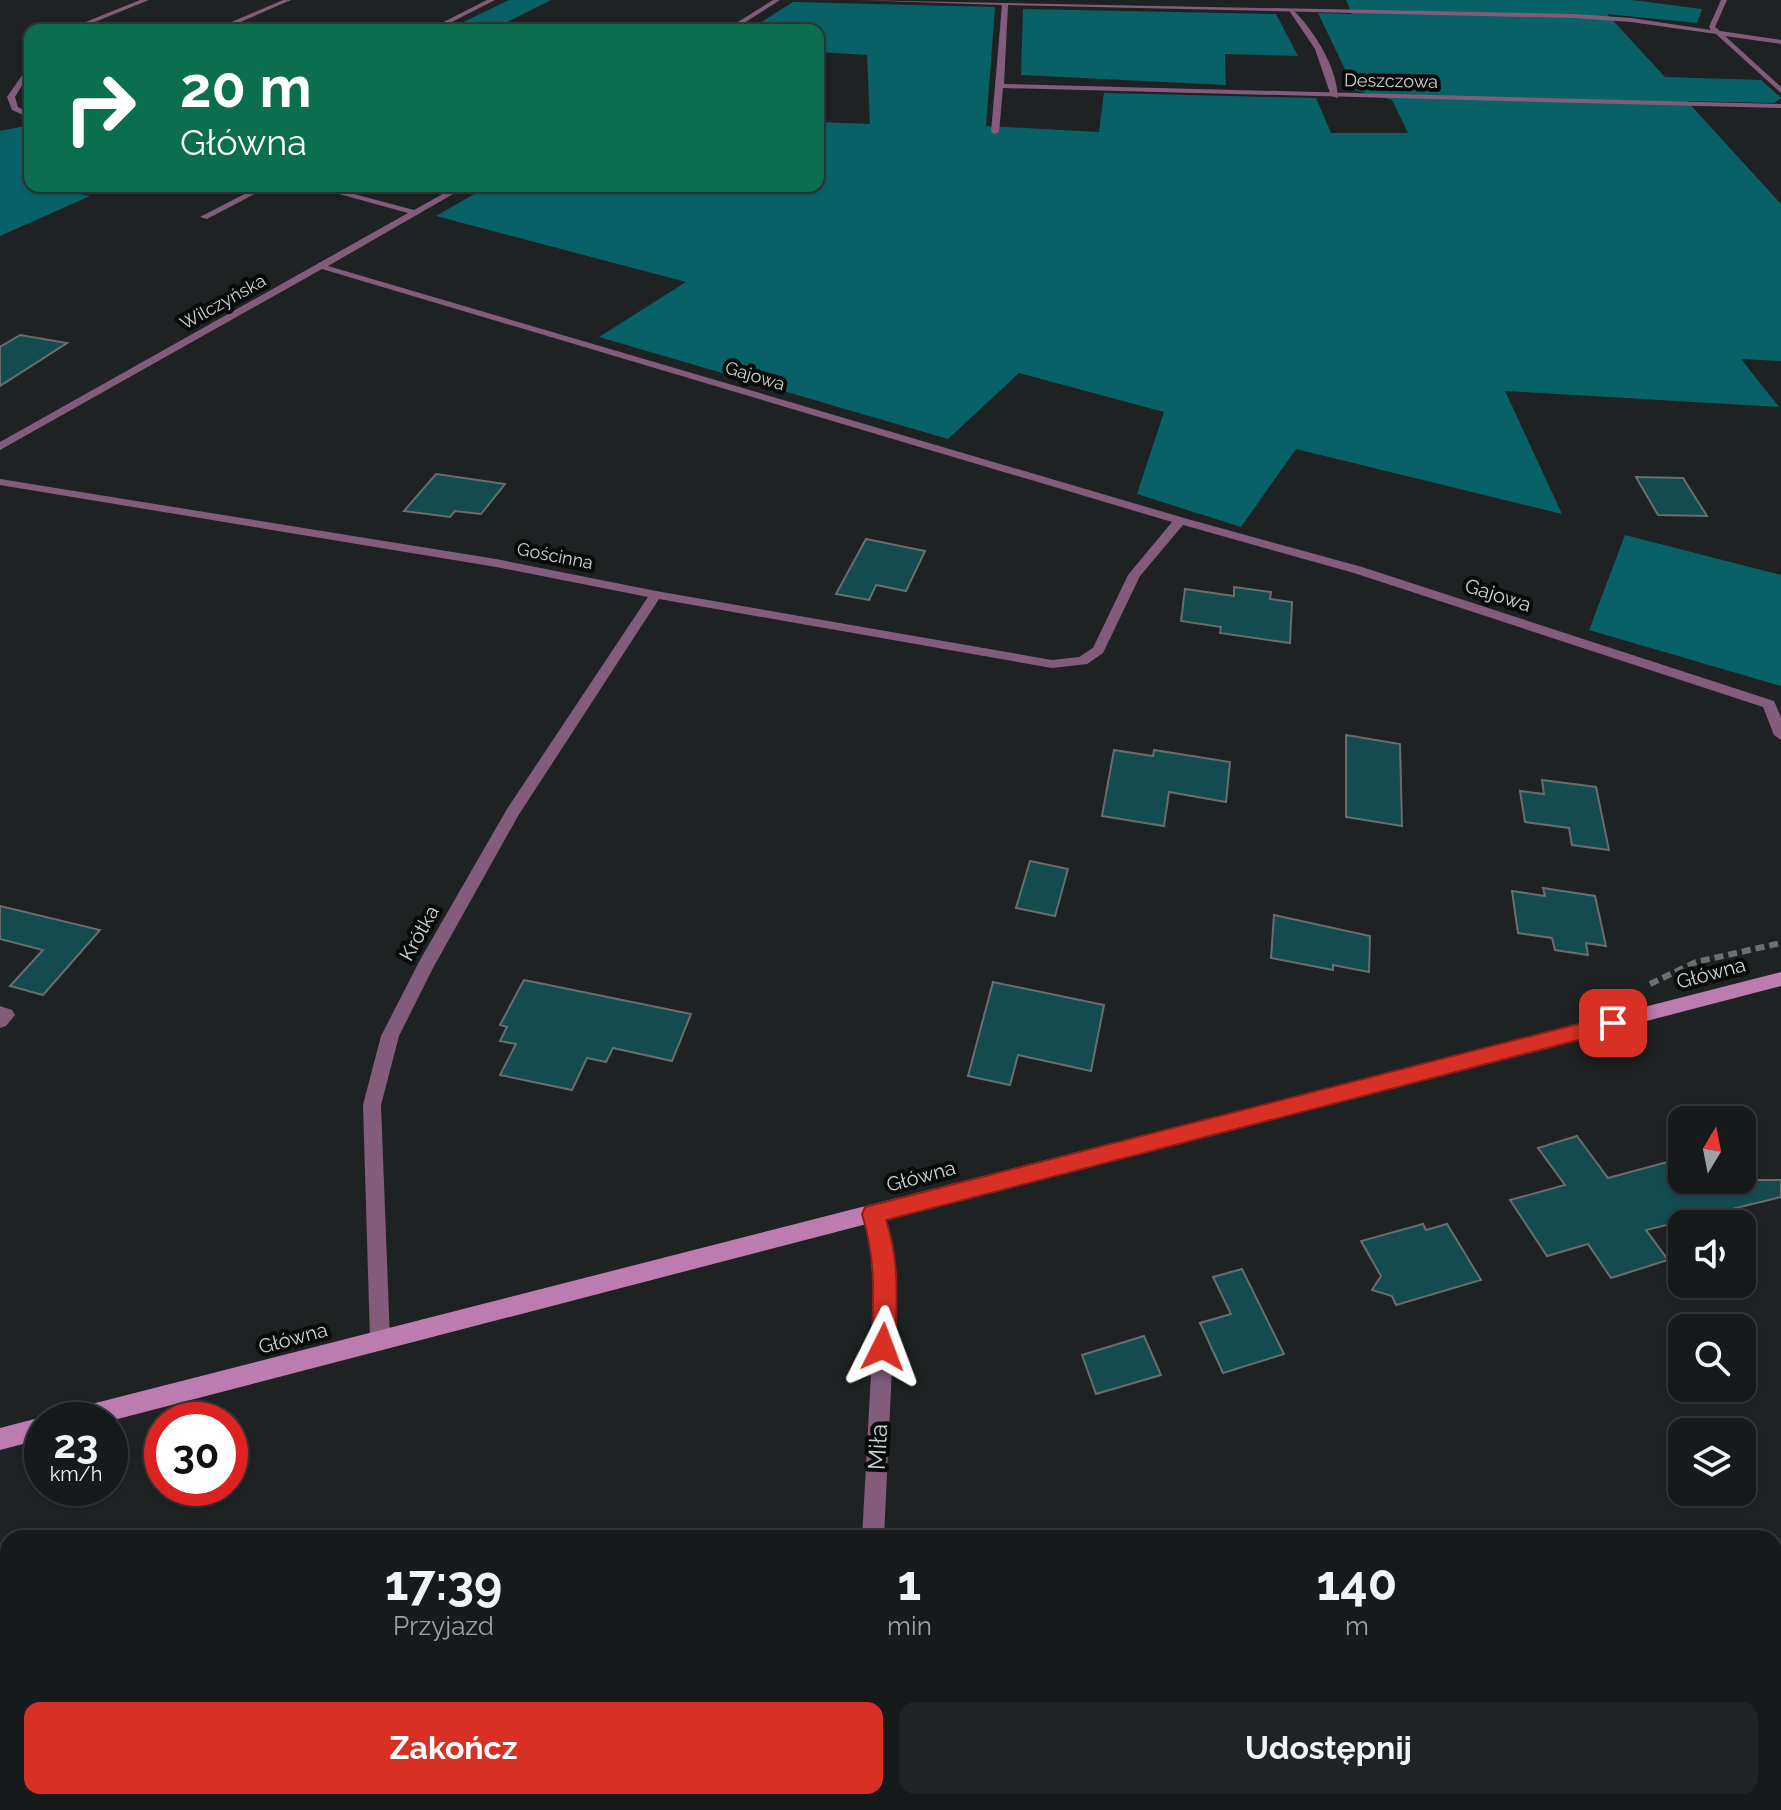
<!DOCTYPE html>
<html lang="pl">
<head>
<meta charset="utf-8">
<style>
  :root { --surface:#161a1a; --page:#1f2323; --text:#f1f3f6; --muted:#9ea1a2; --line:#353839; --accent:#d93025 }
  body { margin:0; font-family:Raleway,sans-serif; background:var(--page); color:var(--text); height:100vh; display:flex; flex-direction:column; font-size:30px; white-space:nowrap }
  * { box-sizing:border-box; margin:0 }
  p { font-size:26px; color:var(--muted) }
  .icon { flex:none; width:44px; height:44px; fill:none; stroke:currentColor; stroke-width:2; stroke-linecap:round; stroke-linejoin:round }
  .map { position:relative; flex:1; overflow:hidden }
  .sheet { position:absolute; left:0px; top:1530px; width:1782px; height:280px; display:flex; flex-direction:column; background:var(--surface); border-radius:24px 24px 0 0; box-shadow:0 2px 6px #0004,0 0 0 2px var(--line) }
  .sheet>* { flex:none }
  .guide { position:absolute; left:24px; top:24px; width:800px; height:168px; border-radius:16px; box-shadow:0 2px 6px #0004,0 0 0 2px var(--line); background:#0b6e4f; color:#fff; overflow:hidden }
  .needle { width:52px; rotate:10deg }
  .fabs { position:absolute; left:1668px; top:1106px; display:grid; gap:16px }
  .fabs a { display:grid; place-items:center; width:88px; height:88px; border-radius:16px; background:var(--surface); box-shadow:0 2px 6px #0004,0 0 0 2px var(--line); font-size:40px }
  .speed { position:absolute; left:24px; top:1402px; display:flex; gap:16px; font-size:40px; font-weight:700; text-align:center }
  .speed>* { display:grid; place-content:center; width:104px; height:104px; border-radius:50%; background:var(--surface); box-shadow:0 2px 6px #0004,0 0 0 2px var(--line); line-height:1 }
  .speed small { font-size:20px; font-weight:400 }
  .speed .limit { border:12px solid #d22; background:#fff; color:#111 }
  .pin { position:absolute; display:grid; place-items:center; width:68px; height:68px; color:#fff; margin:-34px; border-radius:16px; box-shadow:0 4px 12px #0006 }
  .me { position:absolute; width:88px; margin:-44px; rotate:3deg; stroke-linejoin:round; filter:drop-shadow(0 0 6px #0008) }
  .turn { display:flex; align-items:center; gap:28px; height:168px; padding:0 24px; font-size:36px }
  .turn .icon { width:104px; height:104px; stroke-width:2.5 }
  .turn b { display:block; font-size:56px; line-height:68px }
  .eta { display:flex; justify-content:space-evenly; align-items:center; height:136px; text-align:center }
  .eta b { font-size:48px; font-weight:700; line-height:56px }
  .button { display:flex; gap:16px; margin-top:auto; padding:16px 24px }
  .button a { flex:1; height:92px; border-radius:16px; background:var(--accent); color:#fff; font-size:32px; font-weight:700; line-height:92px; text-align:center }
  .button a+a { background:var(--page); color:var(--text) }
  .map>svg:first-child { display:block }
</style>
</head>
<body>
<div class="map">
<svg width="1781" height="1810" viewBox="0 0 1781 1810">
  <rect width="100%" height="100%" fill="#1e2222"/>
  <g fill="#096168">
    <polygon points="509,0 551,0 491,30 447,30"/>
    <polygon points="1346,0 1632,0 1702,9 1697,23 1607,14 1665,77 1761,80 1781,98 1774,103 1687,101 1781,204 1781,361 1741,359 1779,407 1505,391 1562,514 1296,449 1241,527 1137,494 1164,412 1019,373 948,439 599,337 686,282 436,216 488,186 818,186 818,122 870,124 867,55 818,52 818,30 749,30 793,2 995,7 986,126 1099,132 1104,93 1316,98 1331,133 1408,133 1392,100 1355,90 1318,13 1352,14"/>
    <polygon points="1023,9 1276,14 1298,56 1225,54 1226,85 1021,75"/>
    <polygon points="30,125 30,186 92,186 77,193 90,196 0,236 0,131"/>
    <polygon points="1625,535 1781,575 1781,686 1589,630"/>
  </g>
  <g fill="#144b4f" stroke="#686d6d" stroke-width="2">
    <polygon points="20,335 67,343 0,386 0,347"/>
    <polygon points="436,474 505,484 481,514 455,511 450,517 404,511"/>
    <polygon points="1636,477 1683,478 1707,516 1658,515"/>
    <polygon points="866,539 925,551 906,591 876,585 869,600 836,594"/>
    <polygon points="1234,587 1271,592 1270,599 1292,602 1290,643 1220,633 1221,627 1181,621 1185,589 1234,596"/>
    <polygon points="1346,735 1400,744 1402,826 1346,817"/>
    <polygon points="1114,750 1153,756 1154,750 1230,762 1226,802 1169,792 1164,826 1102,816"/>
    <polygon points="1542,780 1596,787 1609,850 1572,845 1569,828 1525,822 1520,791 1544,794"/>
    <polygon points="1030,861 1068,869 1055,916 1016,908"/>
    <polygon points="1543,888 1595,896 1606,946 1586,943 1588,955 1555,950 1552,938 1518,933 1512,891 1545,896"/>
    <polygon points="0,906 100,930 43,995 10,986 43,950 0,939"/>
    <polygon points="1274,915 1370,936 1369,972 1333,965 1333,970 1271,958"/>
    <polygon points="524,980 691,1014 672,1061 613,1048 606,1062 587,1058 572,1090 500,1075 516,1044 500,1041 507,1027 500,1025"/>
    <polygon points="993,982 1104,1005 1091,1071 1018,1055 1010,1085 968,1076"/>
    <polygon points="1577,1136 1608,1178 1682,1158 1682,1180 1781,1180 1781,1197 1646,1230 1668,1260 1611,1278 1588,1244 1547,1256 1510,1200 1565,1185 1538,1148"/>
    <polygon points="1423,1224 1426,1230 1447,1224 1481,1280 1396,1305 1392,1296 1372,1290 1381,1276 1361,1241"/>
    <polygon points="1242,1269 1284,1354 1223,1373 1200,1323 1231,1314 1213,1277"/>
    <polygon points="1144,1336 1161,1375 1096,1394 1082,1355"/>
  </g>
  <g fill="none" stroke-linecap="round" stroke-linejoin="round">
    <polyline stroke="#6d7070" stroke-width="6" stroke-dasharray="9 5" stroke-linecap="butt" points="1650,984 1696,962 1781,943"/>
    <g fill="#835c7b" fill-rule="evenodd">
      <path d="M1288,9H1292C1314,30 1337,67 1338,98L1331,96L1315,49Z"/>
      <polygon points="260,186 270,186 207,219 200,217"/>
      <polygon points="0,1006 12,1010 15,1015 6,1026 0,1028"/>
    </g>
    <g fill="#835c7b" fill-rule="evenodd">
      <polygon points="140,0 149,0 75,30 66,30"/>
      <polygon points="283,0 291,0 222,30 213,30"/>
      <polygon points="487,0 495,0 436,30 428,30"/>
      <polygon points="773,0 780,0 733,30 725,30"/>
      <polygon points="853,0 1574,14 1631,18 1711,30 1709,27 1721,0 1727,0 1715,27 1720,31 1781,40 1781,44 1725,36 1781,87 1781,93 1716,34 1631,22 1574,18 1008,5 1004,84 1781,104 1781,108 1003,88 999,132 995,134 991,132 1002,5"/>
      <polygon points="30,64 30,72 15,97 18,107 30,113 30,118 12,110 7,97"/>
      <polygon points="310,186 324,186 414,210 457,186 467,186 328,266 1184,518 1362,567 1774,701 1781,717 1781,740 1774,735 1763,707 1354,573 1183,525 1140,576 1103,653 1087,664 1052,668 659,599 518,816 433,968 399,1036 381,1105 390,1340 387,1347 380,1350 373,1347 370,1340 363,1105 381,1036 420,960 507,809 648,597 496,567 0,485 0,479 496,559 656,591 1052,660 1079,657 1093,648 1128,575 1172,522 322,269 0,450 0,442 408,213"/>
      <polygon points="873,1205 880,1208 893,1244 896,1283 884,1538 862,1538 876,1283 873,1244 863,1214 866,1208"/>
      <polygon points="847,1802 873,1802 872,1810 846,1810"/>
    </g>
    <g fill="#bc7caf" fill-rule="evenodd">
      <polygon points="1781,972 1781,986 110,1421 61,1420 64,1412 72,1409"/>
      <polygon points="42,1417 49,1420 42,1420 42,1439 0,1450 0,1428"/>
    </g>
  </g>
  <path fill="#d93025" stroke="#8d1f18" stroke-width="2" d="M1613,1015L1623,1023L1613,1031L886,1220C900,1262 897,1303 895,1347L891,1355L883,1359L874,1355L871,1347C874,1300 876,1259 862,1214L865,1207Z"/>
  <g text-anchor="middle" stroke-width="8" stroke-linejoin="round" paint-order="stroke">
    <g font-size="18" fill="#d0d3d3" stroke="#090b0b">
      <text transform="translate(1391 81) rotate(1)" y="6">Deszczowa</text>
      <text transform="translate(223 302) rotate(-29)" y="6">Wilczyńska</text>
      <text transform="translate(755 376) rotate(17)" y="6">Gajowa</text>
      <text transform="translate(555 556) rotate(11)" y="6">Gościnna</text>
    </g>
    <g font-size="20" fill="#d0d3d3" stroke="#090b0b">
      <text transform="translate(1498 595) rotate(18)" y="7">Gajowa</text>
      <text transform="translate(419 933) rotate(-61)" y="7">Krótka</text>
      <text transform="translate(1711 973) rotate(-15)" y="7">Główna</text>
      <text transform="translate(921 1176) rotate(-15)" y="7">Główna</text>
      <text transform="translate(293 1338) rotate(-15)" y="7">Główna</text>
    </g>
    <g font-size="24" fill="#d0d3d3" stroke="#090b0b">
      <text transform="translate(878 1447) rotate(-87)" y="8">Miła</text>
    </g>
  </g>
</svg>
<div class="fabs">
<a><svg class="needle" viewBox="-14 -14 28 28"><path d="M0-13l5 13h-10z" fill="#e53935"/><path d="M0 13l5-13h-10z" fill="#9ea1a2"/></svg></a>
<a><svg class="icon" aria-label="sound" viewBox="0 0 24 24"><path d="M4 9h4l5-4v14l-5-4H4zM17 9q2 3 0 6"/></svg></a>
<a><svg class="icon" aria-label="search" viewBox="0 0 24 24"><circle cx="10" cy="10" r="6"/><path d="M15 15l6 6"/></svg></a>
<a><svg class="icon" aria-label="layers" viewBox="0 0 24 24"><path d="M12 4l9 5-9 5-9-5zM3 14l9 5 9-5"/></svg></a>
</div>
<div class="speed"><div>23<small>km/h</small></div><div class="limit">30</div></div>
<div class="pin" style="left:1613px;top:1023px;background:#d93025"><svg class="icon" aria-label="arrive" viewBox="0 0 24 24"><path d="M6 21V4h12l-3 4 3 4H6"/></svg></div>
<svg class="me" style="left:883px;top:1347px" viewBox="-20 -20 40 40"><path d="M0-17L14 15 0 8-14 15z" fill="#d93025" stroke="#fff" stroke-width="4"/></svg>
<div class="guide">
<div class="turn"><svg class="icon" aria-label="right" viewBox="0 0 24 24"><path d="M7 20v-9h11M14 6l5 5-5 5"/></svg><div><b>20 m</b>Główna</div></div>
</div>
<section class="sheet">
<div class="eta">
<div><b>17:39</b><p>Przyjazd</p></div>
<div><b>1</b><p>min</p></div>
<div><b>140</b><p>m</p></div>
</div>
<div class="button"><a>Zakończ</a><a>Udostępnij</a></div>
</section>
</div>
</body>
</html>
